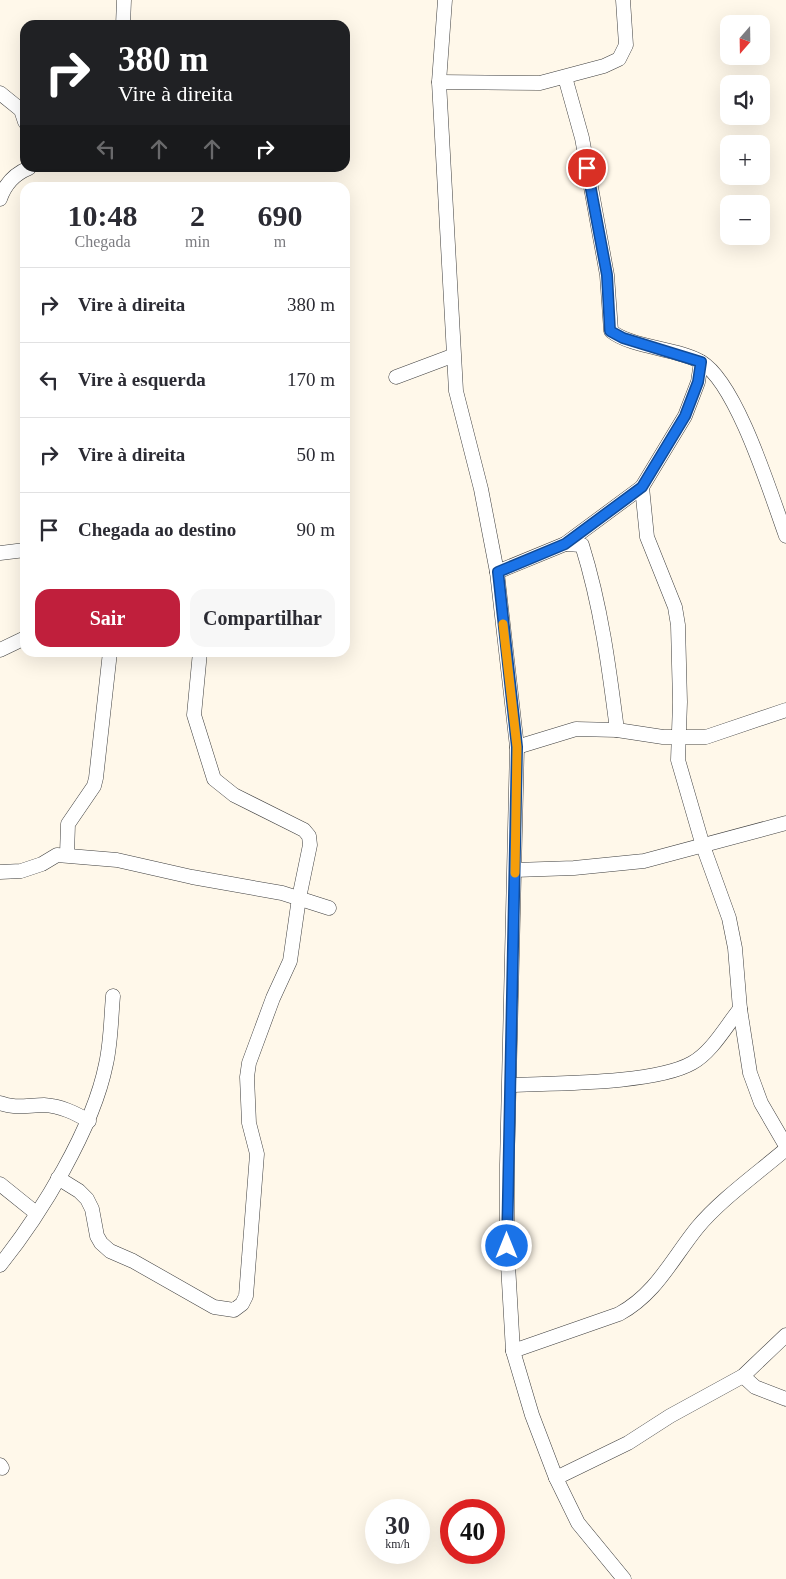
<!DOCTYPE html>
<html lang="pt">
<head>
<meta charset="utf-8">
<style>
  :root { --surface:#fff; --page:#f7f7f7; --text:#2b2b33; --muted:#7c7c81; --line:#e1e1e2; --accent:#c01f3c }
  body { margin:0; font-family:"Times New Roman",serif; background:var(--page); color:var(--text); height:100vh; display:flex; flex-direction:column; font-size:19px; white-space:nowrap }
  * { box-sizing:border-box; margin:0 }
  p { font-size:16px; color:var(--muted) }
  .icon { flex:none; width:28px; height:28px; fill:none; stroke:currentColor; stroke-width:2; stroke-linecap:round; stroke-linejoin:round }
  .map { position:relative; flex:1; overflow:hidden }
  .panel { position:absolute; left:20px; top:182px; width:330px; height:475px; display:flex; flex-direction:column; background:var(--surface); border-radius:15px; box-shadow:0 5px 20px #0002 }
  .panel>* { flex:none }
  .top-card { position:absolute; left:20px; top:20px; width:330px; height:152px; border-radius:15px; box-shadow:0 5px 20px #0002; background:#202124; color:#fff; overflow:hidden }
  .needle { width:32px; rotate:200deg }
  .tools { position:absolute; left:720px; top:15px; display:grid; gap:10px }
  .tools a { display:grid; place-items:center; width:50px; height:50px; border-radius:10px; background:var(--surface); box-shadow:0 5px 20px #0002; font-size:25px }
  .speed { position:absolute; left:365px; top:1499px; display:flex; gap:10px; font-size:25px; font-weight:700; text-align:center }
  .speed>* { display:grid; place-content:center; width:65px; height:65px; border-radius:50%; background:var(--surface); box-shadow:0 5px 20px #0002; line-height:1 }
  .speed small { font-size:12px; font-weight:400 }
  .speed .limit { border:8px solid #d22; background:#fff; color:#111 }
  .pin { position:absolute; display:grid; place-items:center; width:42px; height:42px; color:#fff; margin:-21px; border:2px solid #fff; border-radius:50%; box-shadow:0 1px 5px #0007 }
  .me { position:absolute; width:55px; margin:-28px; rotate:0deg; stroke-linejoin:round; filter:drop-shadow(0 0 4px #0008) }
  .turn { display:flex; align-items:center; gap:18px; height:105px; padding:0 15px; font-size:22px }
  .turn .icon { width:65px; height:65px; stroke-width:2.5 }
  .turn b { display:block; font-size:35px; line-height:42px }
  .lanes { display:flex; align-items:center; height:48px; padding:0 15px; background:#0003; justify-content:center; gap:25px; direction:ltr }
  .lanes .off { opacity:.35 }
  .eta { display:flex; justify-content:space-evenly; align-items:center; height:85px; text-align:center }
  .eta b { font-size:30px; font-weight:700; line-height:35px }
  .cta { display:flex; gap:10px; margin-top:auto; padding:10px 15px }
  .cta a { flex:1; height:58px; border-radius:15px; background:var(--accent); color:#fff; font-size:20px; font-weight:700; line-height:58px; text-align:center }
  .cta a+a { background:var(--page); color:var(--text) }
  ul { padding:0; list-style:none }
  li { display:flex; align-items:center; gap:15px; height:75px; padding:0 15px; border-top:1px solid var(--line) }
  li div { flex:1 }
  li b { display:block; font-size:19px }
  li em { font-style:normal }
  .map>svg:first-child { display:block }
</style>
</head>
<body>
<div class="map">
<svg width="786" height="1579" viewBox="0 0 786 1579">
  <rect width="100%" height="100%" fill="#fff8ea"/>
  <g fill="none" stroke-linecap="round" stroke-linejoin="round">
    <g stroke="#3e3e3e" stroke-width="15">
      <g id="minor">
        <polyline points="445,0 439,82 456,391 481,489 497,572 517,747 507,1165 507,1247 513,1351 532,1415 556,1478 578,1523 624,1579"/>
        <polyline points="123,25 124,0"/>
        <path d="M565,77L582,138L607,275L611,331C632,348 678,348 701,362C737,383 771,495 786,536"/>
        <polyline points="439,82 540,83 604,66 619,59 626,45 623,0"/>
        <polyline points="0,93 21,110 25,122"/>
        <path d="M0,199C5,184 14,174 29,168"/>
        <polyline points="396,377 452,356"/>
        <polyline points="642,487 647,537 675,607 678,625 680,702 678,760 703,846 729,918 735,948 740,1009 750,1073 761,1103 786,1146"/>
        <path d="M565,544L582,545C601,606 609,667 617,730"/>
        <polyline points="0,553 25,550"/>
        <polyline points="497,572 565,544 642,487 685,416 698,382 701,362"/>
        <polyline points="0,650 25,638"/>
        <polyline points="517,747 576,729 617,730 663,737 706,737 786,710"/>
        <polyline points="67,854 68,824 94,786 96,778 110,652"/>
        <polyline points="515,870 574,868 644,861 786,823"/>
        <polyline points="0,872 21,871 42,864 57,855 117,860 192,877 282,893 329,908"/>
        <path d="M510,1085C555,1083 655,1084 692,1063C712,1052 726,1026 740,1009"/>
        <path d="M0,1103C14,1109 29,1105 44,1105C61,1106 75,1113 89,1121"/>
        <polyline points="58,1178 79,1191 87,1199 92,1209 97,1236 101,1243 110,1251 133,1261 214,1307 234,1310 242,1304 246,1296 257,1154 249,1123 247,1077 249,1063 273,998 290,961 299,898 310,845 309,836 304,830 234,795 214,779 194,715 200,652"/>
        <polyline points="0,1184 36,1213"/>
        <path d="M0,1265C41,1214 93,1129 106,1064C111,1042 111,1018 113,996"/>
        <path d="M513,1351L619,1314C656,1294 672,1259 697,1228C720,1200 758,1173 786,1149"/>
        <polyline points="743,1376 755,1387 786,1399"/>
        <polyline points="0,1465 2,1468"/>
        <polyline points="556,1478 628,1443 670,1416 743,1376 786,1335"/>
      </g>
    </g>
    <use href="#minor" stroke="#fff" stroke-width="14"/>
  </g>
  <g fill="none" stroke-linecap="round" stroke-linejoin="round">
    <g stroke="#114b97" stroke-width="12">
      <polyline id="route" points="507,1246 517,747 498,572 565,544 642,487 685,416 698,382 701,362 623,338 610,331 607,275 587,168"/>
    </g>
    <use href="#route" stroke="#1a73e8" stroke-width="9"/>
    <polyline stroke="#f59e0b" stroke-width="9" points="503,624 517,747 515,873"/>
  </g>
</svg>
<div class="tools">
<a><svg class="needle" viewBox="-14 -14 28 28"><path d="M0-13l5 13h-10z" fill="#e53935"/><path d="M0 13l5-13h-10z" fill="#7c7c81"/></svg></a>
<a><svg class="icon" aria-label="sound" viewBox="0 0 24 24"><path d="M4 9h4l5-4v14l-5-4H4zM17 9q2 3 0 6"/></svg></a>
<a>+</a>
<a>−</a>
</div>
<div class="speed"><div>30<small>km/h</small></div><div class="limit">40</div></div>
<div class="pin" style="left:587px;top:168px;background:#d93025"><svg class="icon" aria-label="arrive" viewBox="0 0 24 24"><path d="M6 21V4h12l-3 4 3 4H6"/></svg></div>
<svg class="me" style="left:507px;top:1246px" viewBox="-20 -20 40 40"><circle r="17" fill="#1a73e8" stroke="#fff" stroke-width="3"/><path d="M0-11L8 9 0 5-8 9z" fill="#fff"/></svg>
<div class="top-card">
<div class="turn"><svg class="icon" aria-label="right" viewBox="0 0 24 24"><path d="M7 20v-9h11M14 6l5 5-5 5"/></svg><div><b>380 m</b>Vire à direita</div></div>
<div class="lanes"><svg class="icon off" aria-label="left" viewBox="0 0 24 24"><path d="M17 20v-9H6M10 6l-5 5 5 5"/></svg><svg class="icon off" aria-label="ahead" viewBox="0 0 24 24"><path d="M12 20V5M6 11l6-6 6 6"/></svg><svg class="icon off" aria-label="ahead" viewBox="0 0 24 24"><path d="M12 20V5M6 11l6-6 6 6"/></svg><svg class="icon" aria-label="right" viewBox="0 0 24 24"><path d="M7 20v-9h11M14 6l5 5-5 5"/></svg></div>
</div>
<section class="panel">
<div class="eta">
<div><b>10:48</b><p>Chegada</p></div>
<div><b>2</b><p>min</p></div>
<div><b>690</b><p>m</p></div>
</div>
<ul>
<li><svg class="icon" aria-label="right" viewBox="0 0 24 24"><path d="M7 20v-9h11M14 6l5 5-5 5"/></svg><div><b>Vire à direita</b></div><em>380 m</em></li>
<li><svg class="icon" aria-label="left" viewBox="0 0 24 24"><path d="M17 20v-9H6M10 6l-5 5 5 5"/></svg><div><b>Vire à esquerda</b></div><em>170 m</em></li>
<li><svg class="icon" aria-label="right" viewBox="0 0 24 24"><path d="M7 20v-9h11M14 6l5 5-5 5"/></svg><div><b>Vire à direita</b></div><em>50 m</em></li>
<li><svg class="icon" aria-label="arrive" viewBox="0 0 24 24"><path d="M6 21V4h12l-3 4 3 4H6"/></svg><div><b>Chegada ao destino</b></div><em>90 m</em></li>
</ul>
<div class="cta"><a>Sair</a><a>Compartilhar</a></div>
</section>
</div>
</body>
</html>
